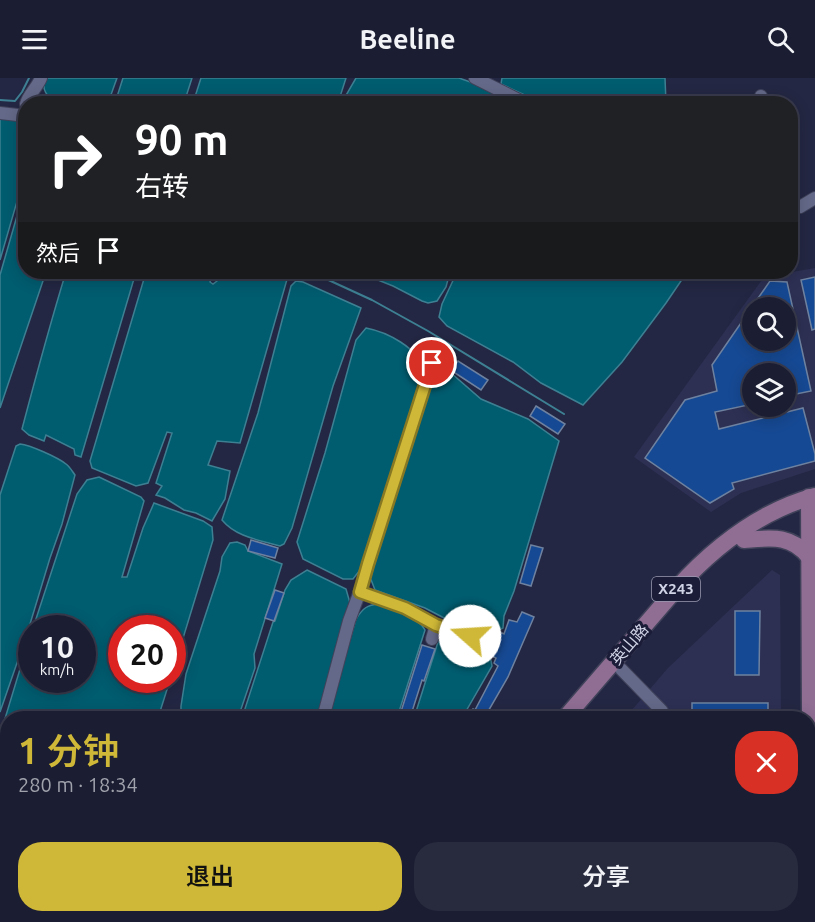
<!DOCTYPE html>
<html lang="zh">
<head>
<meta charset="utf-8">
<style>
  :root { --surface:#1b1d32; --page:#282a3e; --text:#f1f3f6; --muted:#a0a2ac; --line:#393b4d; --accent:#cfb837 }
  body { margin:0; font-family:Ubuntu,"Noto Sans SC",sans-serif; background:var(--page); color:var(--text); height:100vh; display:flex; flex-direction:column; font-size:22px; white-space:nowrap }
  * { box-sizing:border-box; margin:0 }
  p { font-size:20px; color:var(--muted) }
  .icon { flex:none; width:33px; height:33px; fill:none; stroke:currentColor; stroke-width:2; stroke-linecap:round; stroke-linejoin:round }
  .map { position:relative; flex:1; overflow:hidden }
  .sheet { position:absolute; left:0px; top:633px; width:816px; height:212px; display:flex; flex-direction:column; background:var(--surface); border-radius:24px 24px 0 0; box-shadow:0 3px 15px #0003,0 0 0 2px var(--line) }
  .sheet>* { flex:none }
  .top-card { position:absolute; left:18px; top:18px; width:780px; height:183px; border-radius:24px; box-shadow:0 3px 15px #0003,0 0 0 2px var(--line); background:#202124; color:#fff; overflow:hidden }
  .controls { position:absolute; left:742px; top:219px; display:grid; gap:12px }
  .controls a { display:grid; place-items:center; width:54px; height:54px; border-radius:50%; background:var(--surface); box-shadow:0 3px 15px #0003,0 0 0 2px var(--line); font-size:30px }
  .speed { position:absolute; left:18px; top:537px; display:flex; gap:12px; font-size:30px; font-weight:700; text-align:center }
  .speed>* { display:grid; place-content:center; width:78px; height:78px; border-radius:50%; background:var(--surface); box-shadow:0 3px 15px #0003,0 0 0 2px var(--line); line-height:1 }
  .speed small { font-size:15px; font-weight:400 }
  .speed .limit { border:9px solid #d22; background:#fff; color:#111 }
  .pin { position:absolute; display:grid; place-items:center; width:51px; height:51px; color:#fff; margin:-26px; border:3px solid #fff; border-radius:50%; box-shadow:0 2px 6px #0007 }
  .me { position:absolute; width:66px; margin:-33px; rotate:289deg; stroke-linejoin:round; filter:drop-shadow(0 0 4px #0008) }
  .turn { display:flex; align-items:center; gap:21px; height:126px; padding:0 18px; font-size:27px }
  .turn .icon { width:78px; height:78px; stroke-width:2.5 }
  .turn b { display:block; font-size:42px; line-height:51px }
  .then { display:flex; align-items:center; height:57px; padding:0 18px; background:#0003; gap:12px; font-size:22px }
  .round { display:grid; place-items:center; flex:none; width:63px; height:63px; border-radius:24px; background:var(--page) }
  .overview { display:flex; align-items:center; justify-content:space-between; height:102px; padding:0 18px }
  h1 { font-size:36px; font-weight:600; line-height:45px; color:var(--accent) }
  .primary-button { display:flex; gap:12px; margin-top:auto; padding:12px 18px }
  .primary-button a { flex:1; height:69px; border-radius:24px; background:var(--accent); color:#111; font-size:24px; font-weight:600; line-height:69px; text-align:center }
  .primary-button a+a { background:var(--page); color:var(--text) }
  header { display:flex; justify-content:space-between; align-items:center; height:78px; padding:0 18px; background:var(--surface); font-size:27px; font-weight:600 }
  .map>svg:first-child { display:block }
</style>
</head>
<body>
<header><svg class="icon" aria-label="menu" viewBox="0 0 24 24"><path d="M4 6h16M4 12h16M4 18h16"/></svg>Beeline<svg class="icon" aria-label="search" viewBox="0 0 24 24"><circle cx="10" cy="10" r="6"/><path d="M15 15l6 6"/></svg></header>
<div class="map">
<svg width="815" height="844" viewBox="0 0 815 844">
  <rect width="100%" height="100%" fill="#242743"/>
  <g fill="#2d3053" fill-rule="evenodd">
    <path d="M815,190V391L741,415L711,434L634,379L764,199ZM753,230H786V262H753ZM753,296H786V328H753Z"/>
    <polygon points="772,492 780,497 781,640 625,640 668,590"/>
    <polygon points="462,837 781,837 781,844 459,844"/>
  </g>
  <g fill="#005c6f" stroke="#3e8093" stroke-width="1.5">
    <path d="M45,0H117L108,25H56C47,18 41,12 45,0Z"/>
    <polygon points="123,0 192,0 184,25 115,25"/>
    <polygon points="201,0 346,0 338,25 193,25"/>
    <polygon points="356,0 459,0 496,13 500,25 344,26 345,19"/>
    <polygon points="502,0 665,0 666,25 542,25 501,6"/>
    <polygon points="0,38 18,42 26,51 25,96 0,182"/>
    <polygon points="25,110 26,194 46,194 0,330 0,197"/>
    <path d="M66,194H136L81,379L75,377L74,371L46,357L44,363L29,357L22,351C36,298 50,246 66,194Z"/>
    <polygon points="146,194 213,194 210,204 213,206 217,203 221,194 280,194 288,198 240,365 217,363 208,387 230,393 225,421 212,443 196,435 184,432 165,420 156,417 162,408 156,405 172,355 167,354 148,405 136,408 92,390 90,383"/>
    <polygon points="358,194 450,194 446,209 437,223 428,225 422,223 393,208"/>
    <polygon points="457,194 683,194 683,200 666,225 622,284 583,327 541,305 513,284 447,248 439,239 442,226"/>
    <path d="M296,203L303,204L361,230L333,308L292,450L284,466L280,468C259,462 236,459 222,442L258,335L291,208Z"/>
    <path d="M366,250C387,254 419,270 423,292L393,394L360,492L353,501H343L303,481L297,464L325,375L356,262Z"/>
    <polygon points="451,295 481,321 528,341 559,363 514,513 504,538 503,550 490,557 471,554 425,530 375,512 370,499 427,313 439,298"/>
    <path d="M20,366C30,367 57,379 66,386C70,389 72,393 75,397L62,446L50,480L27,556L0,634V417L16,368Z"/>
    <polygon points="99,399 141,419 144,423 122,499 127,499 143,450 154,425 203,443 212,449 213,462 173,593 172,550 122,550 122,602 170,602 158,640 8,640 7,708 0,706 0,657 31,555 32,602 82,602 82,550 33,550 77,416 87,402"/>
    <polygon points="237,464 245,467 248,473 282,486 254,576 255,590 238,640 181,640 181,628 186,596 220,493 222,479 230,465"/>
    <polygon points="307,492 346,511 350,525 319,640 242,640 273,544 275,543 285,512 291,502"/>
    <path d="M379,526C393,529 419,540 425,552L397,640H327L356,541C363,530 367,527 379,526Z"/>
    <path d="M443,559C450,559 456,561 463,564C476,568 491,572 492,588L462,640H414L438,564Z"/>
    <polygon points="0,716 7,718 8,837 100,837 98,844 0,844"/>
    <polygon points="104,837 177,837 175,844 102,844"/>
  </g>
  <g fill="none" stroke-linecap="round" stroke-linejoin="round">
    <g stroke="#3e8093" stroke-width="2">
      <polyline points="0,22 15,23 22,14 29,0"/>
      <polyline points="311,194 372,222 428,253 564,336"/>
    </g>
  </g>
  <g fill="#164993" stroke="#6e82a0" stroke-width="1.5" fill-rule="evenodd">
    <polygon points="815,199 815,251 812,252 801,202"/>
    <path d="M770,203L787,204L811,313L786,318V296H753V326L715,334L719,351L803,330L815,376V383L732,405L734,411L710,425L645,380L685,322L717,313L712,287ZM753,230H786V262H753Z"/>
    <polygon points="439,280 455,287 458,283 488,302 481,312 449,291 447,296 438,292 440,287"/>
    <polygon points="536,328 565,346 558,356 530,338"/>
    <polygon points="251,462 278,470 275,480 248,473"/>
    <polygon points="531,467 543,470 531,508 520,505"/>
    <polygon points="275,512 284,515 274,543 265,540"/>
    <polygon points="735,533 760,533 759,597 735,597"/>
    <polygon points="522,534 534,539 508,599 486,637 484,636 481,640 467,640 473,631 475,632 498,588 494,585 496,580 492,578 497,572 497,565 487,558 494,559 500,554 504,556 509,542 517,544"/>
    <polygon points="422,567 435,571 424,603 422,602 410,640 399,640"/>
    <rect x="692" y="625" width="76" height="15"/>
    <polygon points="691,837 744,837 743,844 691,844"/>
  </g>
  <g fill="none" stroke-linecap="round" stroke-linejoin="round">
    <g stroke="#40425a" stroke-width="14">
      <g id="minor">
        <polyline points="475,0 527,26"/>
        <path d="M26,26C28,17 37,10 41,0"/>
        <polyline points="759,26 761,18"/>
        <polyline points="0,35 26,38"/>
        <polyline points="790,127 800,129 815,120"/>
        <polyline points="360,514 405,530 436,547 470,558 490,569"/>
        <polyline points="432,561 436,547"/>
        <polyline points="621,591 662,633 662,640"/>
        <polyline points="323,640 349,543 363,505 368,486 432,285"/>
        <polyline points="0,712 8,714"/>
        <polyline points="276,837 305,844"/>
      </g>
    </g>
    <g stroke="#40425a" stroke-width="19">
      <g id="major">
        <polyline points="809,419 811,844"/>
        <path d="M744,462C770,460 791,456 809,479"/>
        <path d="M565,640L677,510C715,468 760,433 815,418"/>
        <polyline points="410,844 415,837"/>
      </g>
    </g>
    <polyline stroke="#71748c" stroke-width="1.5" stroke-dasharray="6 3" stroke-linecap="butt" points="390,844 394,837"/>
    <use href="#minor" stroke="#646989" stroke-width="12"/>
    <use href="#major" stroke="#906e94" stroke-width="16"/>
  </g>
  <g fill="none" stroke-linecap="round" stroke-linejoin="round">
    <g stroke="#877824" stroke-width="15">
      <polyline id="route" points="432,285 368,486 360,514 405,530 436,547 470,558"/>
    </g>
    <use href="#route" stroke="#cfb837" stroke-width="10"/>
  </g>
  <g text-anchor="middle" stroke-width="6" stroke-linejoin="round" paint-order="stroke">
    <rect fill="#1b1d38" stroke="#9a9cb2" stroke-width="1.5" x="652" y="499" width="48" height="24" rx="4.5"/>
    <g font-size="15" font-weight="bold" fill="#d0d3e6">
      <text x="676" y="516">X243</text>
    </g>
    <g font-size="16" fill="#d0d3e6" stroke="#1b1d38">
      <text transform="translate(629 566) rotate(-49)" y="6">英山路</text>
    </g>
  </g>
</svg>
<div class="controls">
<a><svg class="icon" aria-label="search" viewBox="0 0 24 24"><circle cx="10" cy="10" r="6"/><path d="M15 15l6 6"/></svg></a>
<a><svg class="icon" aria-label="layers" viewBox="0 0 24 24"><path d="M12 4l9 5-9 5-9-5zM3 14l9 5 9-5"/></svg></a>
</div>
<div class="speed"><div>10<small>km/h</small></div><div class="limit">20</div></div>
<div class="pin" style="left:432px;top:285px;background:#d93025"><svg class="icon" aria-label="arrive" viewBox="0 0 24 24"><path d="M6 21V4h12l-3 4 3 4H6"/></svg></div>
<svg class="me" style="left:470px;top:558px" viewBox="-20 -20 40 40"><circle r="19" fill="#fff"/><path d="M0-13L10 11 0 6-10 11z" fill="#cfb837"/></svg>
<div class="top-card">
<div class="turn"><svg class="icon" aria-label="right" viewBox="0 0 24 24"><path d="M7 20v-9h11M14 6l5 5-5 5"/></svg><div><b>90 m</b>右转</div></div>
<div class="then">然后<svg class="icon" aria-label="arrive" viewBox="0 0 24 24"><path d="M6 21V4h12l-3 4 3 4H6"/></svg></div>
</div>
<section class="sheet">
<div class="overview"><div><h1>1 分钟</h1><p>280 m · 18:34</p></div><a class="round" style="background:#d93025;color:#fff"><svg class="icon" aria-label="close" viewBox="0 0 24 24"><path d="M6 6l12 12M18 6L6 18"/></svg></a></div>
<div class="primary-button"><a>退出</a><a>分享</a></div>
</section>
</div>
</body>
</html>
